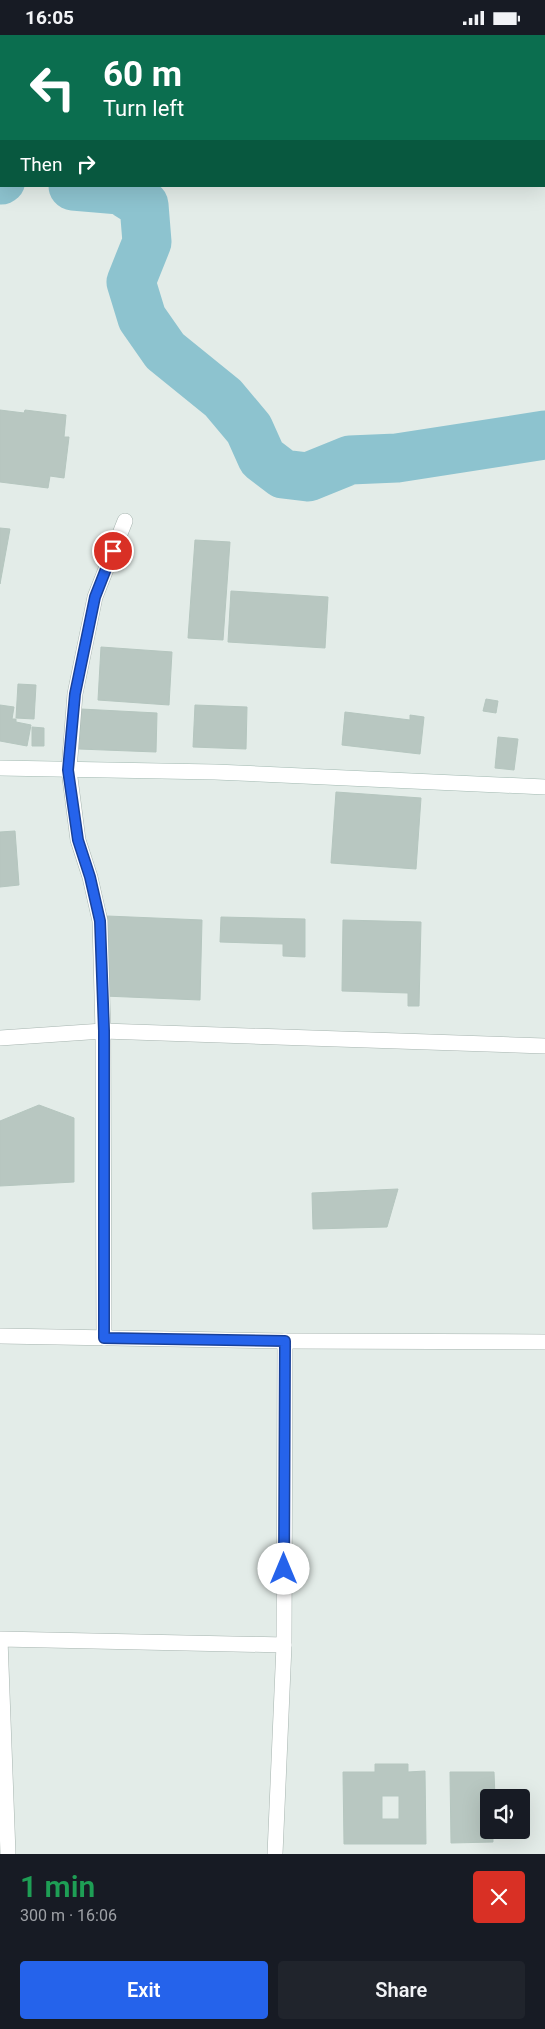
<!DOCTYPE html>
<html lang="en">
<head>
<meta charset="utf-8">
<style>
  :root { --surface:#171b24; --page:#20242c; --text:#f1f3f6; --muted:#9ea1a6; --accent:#2563eb }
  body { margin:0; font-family:Roboto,sans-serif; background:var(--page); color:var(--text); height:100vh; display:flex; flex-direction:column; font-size:19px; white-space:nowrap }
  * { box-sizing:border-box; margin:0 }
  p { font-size:16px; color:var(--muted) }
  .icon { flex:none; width:28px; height:28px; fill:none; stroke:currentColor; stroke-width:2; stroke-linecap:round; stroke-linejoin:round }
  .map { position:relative; height:1819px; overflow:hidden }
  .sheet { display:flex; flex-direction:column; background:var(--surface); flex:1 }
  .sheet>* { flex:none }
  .hud { position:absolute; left:0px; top:0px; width:545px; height:152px; box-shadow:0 5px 20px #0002; background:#0b6e4f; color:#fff; overflow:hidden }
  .tools { position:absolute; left:480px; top:1754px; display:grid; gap:10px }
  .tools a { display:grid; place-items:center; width:50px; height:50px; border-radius:5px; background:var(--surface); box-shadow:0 5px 20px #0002; font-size:25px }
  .pin { position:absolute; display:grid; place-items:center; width:42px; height:42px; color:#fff; margin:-21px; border:2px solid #fff; border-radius:50%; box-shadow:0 1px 5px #0007 }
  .me { position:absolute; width:55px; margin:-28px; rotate:0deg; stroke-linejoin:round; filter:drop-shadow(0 0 4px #0008) }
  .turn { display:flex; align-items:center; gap:18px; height:105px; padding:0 20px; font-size:22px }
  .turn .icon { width:65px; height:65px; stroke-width:2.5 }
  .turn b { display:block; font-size:35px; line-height:42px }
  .then { display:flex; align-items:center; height:48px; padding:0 20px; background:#0003; gap:10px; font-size:19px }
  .round { display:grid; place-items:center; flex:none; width:52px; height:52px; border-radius:5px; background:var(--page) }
  .head { display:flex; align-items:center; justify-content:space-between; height:85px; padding:0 20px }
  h1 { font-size:30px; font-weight:600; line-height:38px; color:#1e9e55 }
  .action { display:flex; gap:10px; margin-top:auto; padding:10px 20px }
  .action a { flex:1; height:58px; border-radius:5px; background:var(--accent); color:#fff; font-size:20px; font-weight:600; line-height:58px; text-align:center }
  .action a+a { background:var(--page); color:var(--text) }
  .status { display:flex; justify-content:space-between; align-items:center; height:35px; padding:0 25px; background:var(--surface); direction:ltr }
  .status svg { height:14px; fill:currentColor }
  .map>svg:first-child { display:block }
</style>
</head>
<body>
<div class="status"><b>16:05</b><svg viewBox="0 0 49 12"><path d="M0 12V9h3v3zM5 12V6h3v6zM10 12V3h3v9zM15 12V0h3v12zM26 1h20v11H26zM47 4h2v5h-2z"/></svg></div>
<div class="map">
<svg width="545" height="1819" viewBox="0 0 545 1819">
  <rect width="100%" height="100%" fill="#e3ece8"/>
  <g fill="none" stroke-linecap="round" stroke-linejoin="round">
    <g stroke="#8dc3cf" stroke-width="49">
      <polyline points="0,145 1,145"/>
      <polyline points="73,151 120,155 144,170 147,207 131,247 142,283 165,316 223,363 249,394 262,423 283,439 308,442 350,425 397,423 545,400"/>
    </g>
  </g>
  <g fill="#b8c7c1" stroke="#b5c6bf" fill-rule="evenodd">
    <polygon points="429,0 545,0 545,41 544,1"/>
    <polygon points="0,375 24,378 25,375 66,380 64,402 69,402 64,443 50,441 48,453 0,447"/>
    <polygon points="0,493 10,494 0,549"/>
    <polygon points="195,505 230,507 223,605 188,603"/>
    <polygon points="231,556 328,562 325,613 228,607"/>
    <polygon points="101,612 172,617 169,670 98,665"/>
    <polygon points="18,649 36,650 34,684 16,683"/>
    <polygon points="486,664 498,666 496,678 483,676"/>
    <polygon points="0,670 14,672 12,684 16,684 16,687 31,690 27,711 0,706"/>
    <polygon points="195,670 247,672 246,714 193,712"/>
    <polygon points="81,674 157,678 156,717 79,714"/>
    <polygon points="345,677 410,685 410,680 424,682 420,719 342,710"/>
    <polygon points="32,692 44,693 44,711 32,711"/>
    <polygon points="498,702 518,704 514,735 495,733"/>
    <polygon points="336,757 421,763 416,834 331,828"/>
    <polygon points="15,796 19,850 0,852 0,797"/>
    <polygon points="107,881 202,885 200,965 104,961"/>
    <polygon points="221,882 305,884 305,922 283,921 283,909 220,907"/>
    <polygon points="343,885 421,887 419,971 408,971 408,958 342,956"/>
    <polygon points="39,1070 74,1083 74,1147 0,1151 0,1086"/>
    <polygon points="398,1154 387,1192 313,1194 312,1158"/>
    <path d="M375,1729H408V1737L425,1736L426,1809H344L343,1737H375ZM382,1761H399V1784H382Z"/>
    <polygon points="450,1737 494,1737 495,1762 489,1762 489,1766 484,1766 485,1787 489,1787 489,1795 493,1795 493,1807 451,1808"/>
  </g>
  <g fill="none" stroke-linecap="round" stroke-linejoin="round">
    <g stroke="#a6b4af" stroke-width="16">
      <g id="street">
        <polyline points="0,1003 103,996 545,1011"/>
        <polyline points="0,1301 285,1306 545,1307"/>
        <polyline points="104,1303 103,996 100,886 90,842 78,805 69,735 75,659 95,562 125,486"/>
        <polyline points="8,1819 0,1604 284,1610"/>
        <polyline points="275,1819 284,1610 285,1306"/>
      </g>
    </g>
    <g stroke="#a1b8b0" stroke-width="16">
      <g id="secondary">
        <polyline points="296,0 299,1"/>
        <polyline points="544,113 545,114"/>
        <polyline points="0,733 215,737 545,752"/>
      </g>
    </g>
    <use href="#street" stroke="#fff" stroke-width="15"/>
    <use href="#secondary" stroke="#fff" stroke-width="15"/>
  </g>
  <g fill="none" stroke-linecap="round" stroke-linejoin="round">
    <g stroke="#184099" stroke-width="12">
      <polyline id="route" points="113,516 95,562 75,659 68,735 78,805 90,842 100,886 104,996 104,1303 285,1306 284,1534"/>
    </g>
    <use href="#route" stroke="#2563eb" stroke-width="9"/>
  </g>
</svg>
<div class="tools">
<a><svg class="icon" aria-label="sound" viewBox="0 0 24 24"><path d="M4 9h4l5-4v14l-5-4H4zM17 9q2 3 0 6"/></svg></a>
</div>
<div class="pin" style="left:113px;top:516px;background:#d93025"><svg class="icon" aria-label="arrive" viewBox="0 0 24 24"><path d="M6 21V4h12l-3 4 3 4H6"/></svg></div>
<svg class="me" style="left:284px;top:1534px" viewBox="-20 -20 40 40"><circle r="19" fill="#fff"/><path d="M0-13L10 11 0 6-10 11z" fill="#2563eb"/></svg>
<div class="hud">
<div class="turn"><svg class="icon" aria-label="left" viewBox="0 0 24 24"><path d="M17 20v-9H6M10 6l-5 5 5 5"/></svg><div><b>60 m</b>Turn left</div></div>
<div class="then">Then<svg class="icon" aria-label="right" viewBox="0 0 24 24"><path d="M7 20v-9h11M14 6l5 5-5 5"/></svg></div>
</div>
</div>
<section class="sheet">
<div class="head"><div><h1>1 min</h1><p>300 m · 16:06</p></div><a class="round" style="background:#d93025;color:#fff"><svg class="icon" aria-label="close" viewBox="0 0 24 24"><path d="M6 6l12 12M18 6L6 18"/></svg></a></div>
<div class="action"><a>Exit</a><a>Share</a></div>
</section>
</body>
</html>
